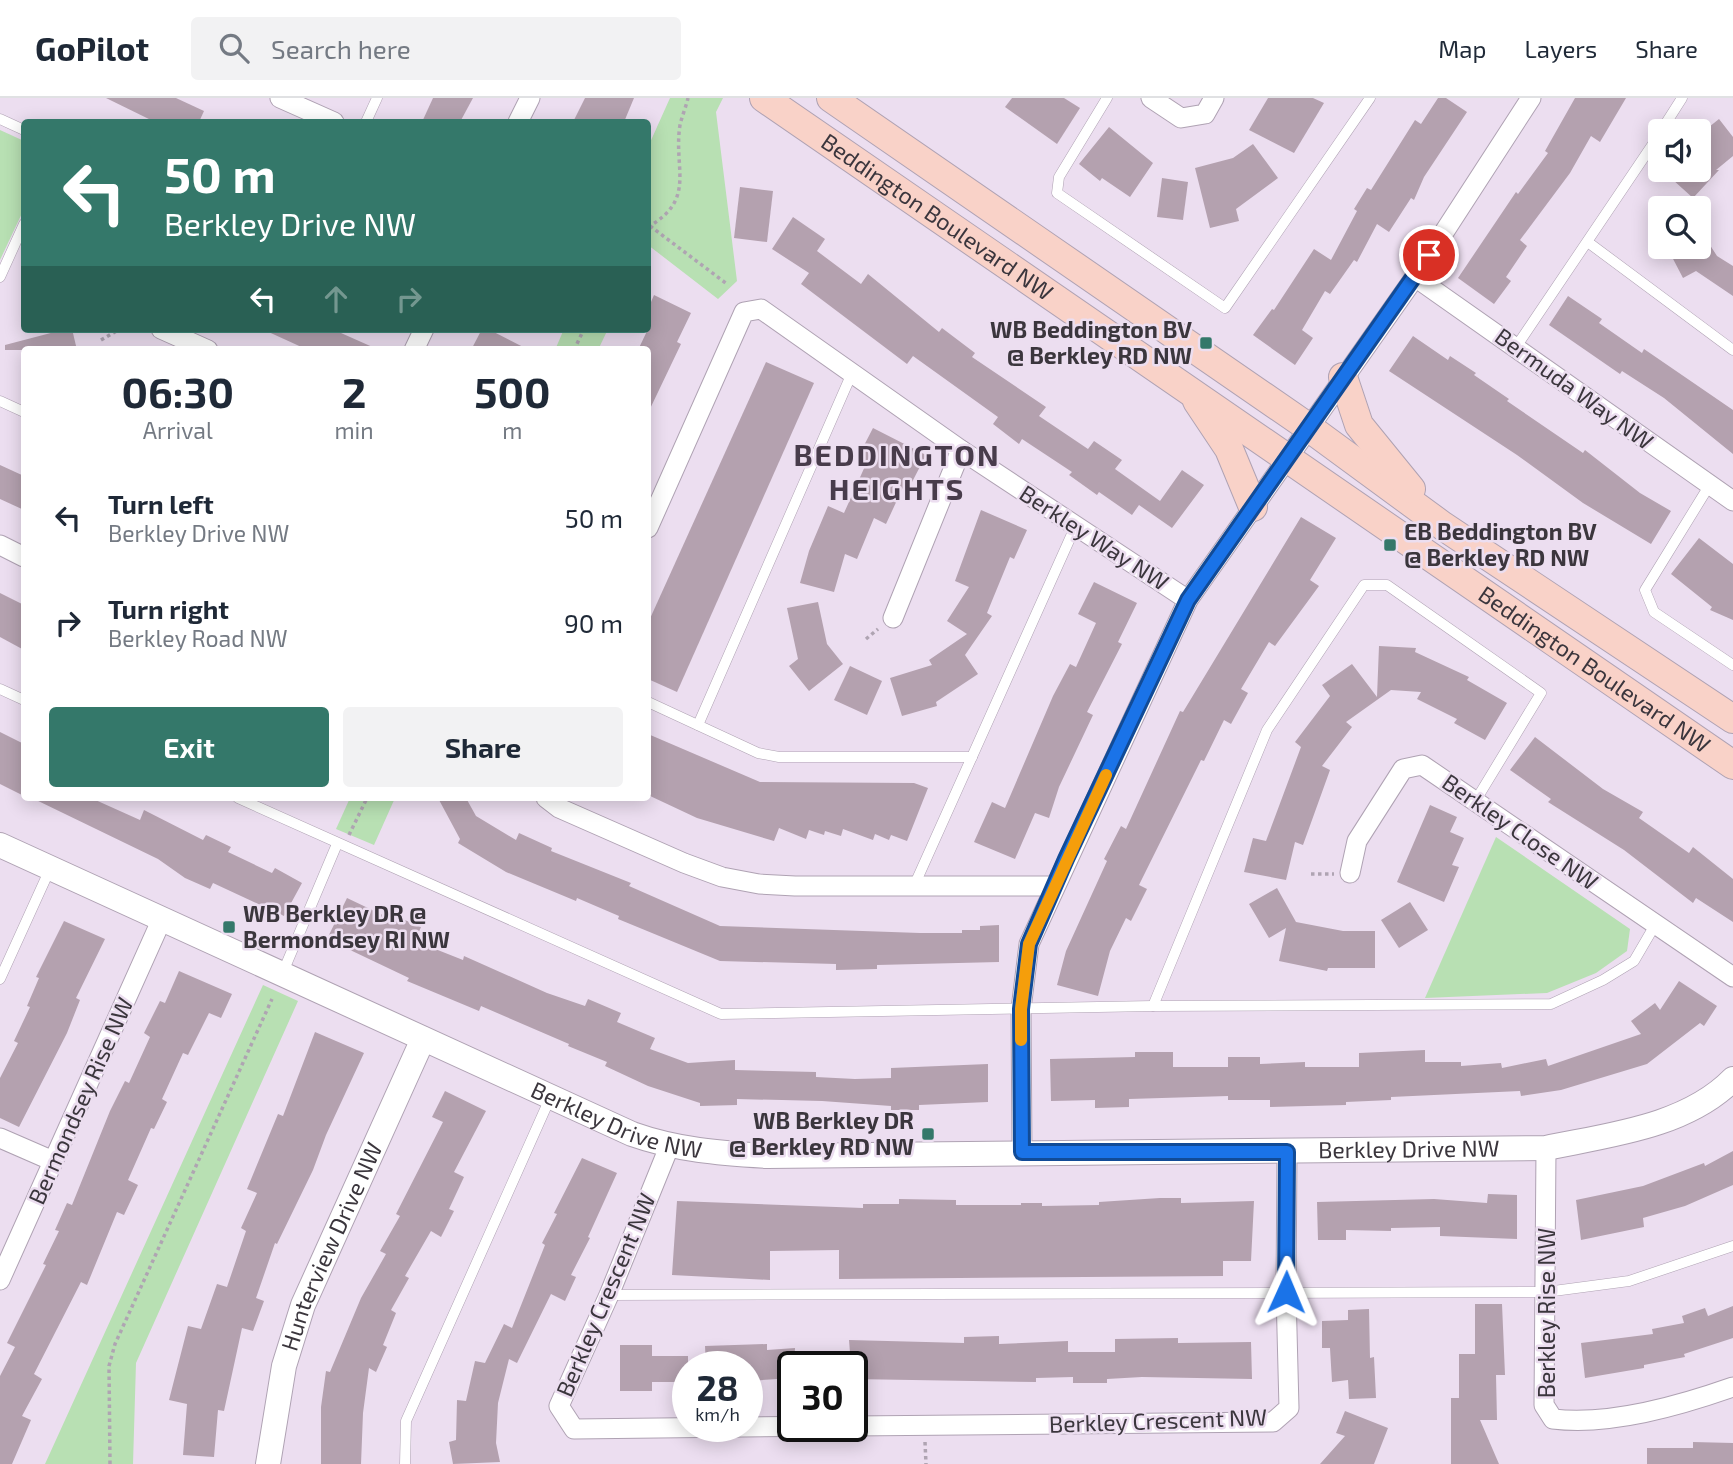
<!DOCTYPE html>
<html lang="en">
<head>
<meta charset="utf-8">
<style>
  :root { --surface:#fff; --page:#f2f2f3; --text:#1f2937; --muted:#747a83; --line:#e0e1e3; --accent:#34786a }
  body { margin:0; font-family:"Exo 2",sans-serif; background:var(--page); color:var(--text); height:100vh; display:flex; flex-direction:column; font-size:26px; white-space:nowrap }
  * { box-sizing:border-box; margin:0 }
  p { font-size:23px; color:var(--muted) }
  .icon { flex:none; width:38px; height:38px; fill:none; stroke:currentColor; stroke-width:2; stroke-linecap:round; stroke-linejoin:round }
  .map { position:relative; flex:1; overflow:hidden }
  .panel { position:absolute; left:21px; top:248px; width:630px; height:455px; display:flex; flex-direction:column; background:var(--surface); border-radius:7px; box-shadow:0 4px 18px #0003 }
  .panel>* { flex:none }
  .top-card { position:absolute; left:21px; top:21px; width:630px; height:214px; border-radius:7px; box-shadow:0 4px 18px #0003; background:#34786a; color:#fff; overflow:hidden }
  .buttons { position:absolute; left:1648px; top:21px; display:grid; gap:14px }
  .buttons a { display:grid; place-items:center; width:63px; height:63px; border-radius:7px; background:var(--surface); box-shadow:0 4px 18px #0003; font-size:35px }
  .speed { position:absolute; left:672px; top:1253px; display:flex; gap:14px; font-size:35px; font-weight:700; text-align:center }
  .speed>* { display:grid; place-content:center; width:91px; height:91px; border-radius:50%; background:var(--surface); box-shadow:0 4px 18px #0003; line-height:1 }
  .speed small { font-size:18px; font-weight:400 }
  .speed .limit { border:4px solid #111; border-radius:10px; background:#fff; color:#111 }
  .pin { position:absolute; display:grid; place-items:center; width:60px; height:60px; color:#fff; margin:-30px; border:4px solid #fff; border-radius:50%; box-shadow:0 2px 7px #0007 }
  .me { position:absolute; width:77px; margin:-38px; rotate:1deg; stroke-linejoin:round; filter:drop-shadow(0 0 5px #0008) }
  .turn { display:flex; align-items:center; gap:24px; height:147px; padding:0 28px; font-size:32px }
  .turn .icon { width:91px; height:91px; stroke-width:2.5 }
  .turn b { display:block; font-size:49px; line-height:60px }
  .lanes { display:flex; align-items:center; height:66px; padding:0 28px; background:#0003; justify-content:center; gap:35px; direction:ltr }
  .lanes .off { opacity:.35 }
  .eta { display:flex; justify-content:space-evenly; align-items:center; height:119px; text-align:center }
  .eta b { font-size:42px; font-weight:700; line-height:49px }
  .primary-button { display:flex; gap:14px; margin-top:auto; padding:14px 28px }
  .primary-button a { flex:1; height:80px; border-radius:7px; background:var(--accent); color:#fff; font-size:28px; font-weight:700; line-height:80px; text-align:center }
  .primary-button a+a { background:var(--page); color:var(--text) }
  ul { padding:0; list-style:none }
  li { display:flex; align-items:center; gap:21px; height:105px; padding:0 28px }
  li div { flex:1 }
  li b { display:block; font-size:26px }
  li em { font-style:normal }
  header { display:flex; align-items:center; gap:42px; box-sizing:border-box; height:98px; padding:0 35px; background:var(--surface); border-bottom:2px solid var(--line) }
  header strong { font-size:33px }
  nav { display:flex; gap:38px; margin-inline-start:auto; font-size:24px }
  .search { width:490px; height:63px; background:var(--page); display:flex; align-items:center; gap:18px; box-sizing:border-box; padding:0 24px; border-radius:7px; color:var(--muted); font-size:26px }
  .map>svg:first-child { display:block }
</style>
</head>
<body>
<header>
<strong>GoPilot</strong>
<div class="search"><svg class="icon" aria-label="search" viewBox="0 0 24 24"><circle cx="10" cy="10" r="6"/><path d="M15 15l6 6"/></svg>Search here</div>
<nav><a>Map</a><a>Layers</a><a>Share</a></nav>
</header>
<div class="map">
<svg width="1733" height="1366" viewBox="0 0 1733 1366">
  <rect width="100%" height="100%" fill="#ecdef0"/>
  <g fill="#b8e0b3">
    <polygon points="670,0 723,0 716,14 737,183 718,201 648,147 648,49"/>
    <polygon points="0,32 24,43 24,111 0,162"/>
    <polygon points="564,231 608,231 598,252 555,252"/>
    <polygon points="350,700 395,700 374,747 336,731"/>
    <polygon points="1496,739 1630,831 1627,853 1596,875 1547,895 1425,900"/>
    <polygon points="263,887 298,903 136,1265 133,1366 45,1366"/>
  </g>
  <g fill="#b4a1af">
    <polygon points="106,0 176,0 204,13 199,24 155,24"/>
    <polygon points="433,0 473,0 460,24 422,24"/>
    <polygon points="585,0 634,0 624,24 573,24"/>
    <polygon points="1012,0 1064,0 1080,10 1057,46 1005,9"/>
    <polygon points="1268,0 1313,0 1324,5 1294,55 1249,32"/>
    <polygon points="1438,0 1446,0 1467,14 1424,79 1414,102 1411,100 1389,134 1377,126 1357,164 1354,162 1330,196 1325,193 1302,232 1313,240 1295,267 1253,237 1272,211 1274,212 1314,151 1331,162 1357,113 1354,111 1367,90 1371,92 1415,22 1421,26"/>
    <polygon points="1575,0 1626,0 1600,44 1591,38 1570,75 1520,142 1527,148 1506,179 1511,183 1494,206 1458,180 1516,94 1518,96 1548,55 1545,53"/>
    <polygon points="1719,21 1733,39 1733,58 1716,72 1719,72 1693,100 1662,72 1699,72 1699,37"/>
    <polygon points="1109,29 1153,65 1130,99 1102,80 1100,83 1079,66"/>
    <polygon points="1253,46 1278,80 1236,111 1239,123 1210,130 1195,70 1233,60"/>
    <polygon points="1162,80 1188,84 1183,122 1157,119"/>
    <polygon points="740,89 773,93 767,144 734,140"/>
    <polygon points="793,119 825,141 817,153 861,186 868,176 939,234 942,230 975,255 972,259 1046,309 1039,318 1088,351 1094,343 1122,362 1115,371 1160,403 1182,372 1204,387 1172,430 1139,407 1132,417 1099,394 1097,397 1069,377 1072,374 1022,341 1019,346 993,326 998,319 913,258 907,266 801,186 809,175 772,151"/>
    <polygon points="1699,130 1717,158 1733,168 1733,198 1696,173 1683,180 1671,157 1684,149 1699,149"/>
    <polygon points="654,197 691,215 677,244 681,246 648,315 648,252 638,252 648,231 648,211"/>
    <polygon points="1568,198 1602,221 1599,225 1642,255 1644,251 1733,312 1733,356 1664,300 1622,273 1620,276 1549,227"/>
    <polygon points="66,231 72,231 77,252 5,252 5,247"/>
    <polygon points="262,231 332,231 377,251 308,252"/>
    <polygon points="482,231 488,231 529,252 471,252"/>
    <polygon points="1413,238 1448,262 1450,258 1476,275 1474,277 1509,301 1507,303 1583,355 1585,352 1640,395 1671,413 1651,446 1583,405 1517,357 1389,273"/>
    <polygon points="766,264 814,285 677,594 648,581 648,525"/>
    <polygon points="873,330 926,357 910,388 905,385 886,426 874,420 857,461 845,456 834,494 800,485 809,453 828,408 844,415 866,366 857,361"/>
    <polygon points="0,367 24,378 24,412 0,401"/>
    <polygon points="981,412 1027,432 1014,461 1010,459 987,515 992,518 965,557 978,576 936,604 937,608 902,618 890,580 932,567 929,562 967,536 947,523 969,489 955,483"/>
    <polygon points="1301,419 1336,440 1310,482 1319,488 1275,548 1269,544 1241,591 1248,595 1231,626 1224,622 1204,663 1201,662 1139,787 1147,791 1131,823 1126,820 1110,853 1098,898 1057,887 1066,853 1107,763 1104,761 1121,728 1126,731 1180,613 1183,614"/>
    <polygon points="1699,440 1733,466 1733,522 1710,512 1712,509 1671,476"/>
    <polygon points="1094,484 1137,505 1118,544 1122,546 1087,614 1093,617 1059,689 1049,720 1035,715 1015,761 974,744 992,704 1005,710 1053,598 1070,566 1076,569 1096,525 1078,516"/>
    <polygon points="0,495 24,507 24,552 0,539"/>
    <polygon points="818,504 827,546 843,566 809,593 789,568 798,561 787,510"/>
    <polygon points="1379,548 1416,550 1415,554 1469,579 1467,582 1507,605 1485,642 1454,625 1457,621 1417,601 1421,594 1391,592 1346,624 1352,629 1322,668 1330,672 1303,747 1295,744 1286,782 1244,774 1253,740 1266,743 1301,649 1295,644 1330,598 1322,587 1352,566 1377,599"/>
    <polygon points="850,568 882,583 867,617 834,602"/>
    <polygon points="0,634 24,646 24,698 0,686"/>
    <polygon points="648,636 760,684 914,685 928,690 907,743 891,737 889,742 875,736 873,742 843,731 841,738 825,733 824,737 809,732 806,741 779,730 774,743 697,720 648,697"/>
    <polygon points="1535,639 1603,691 1643,714 1639,720 1689,755 1693,749 1733,781 1733,824 1696,800 1693,805 1624,752 1548,704 1551,701 1510,672"/>
    <polygon points="32,700 91,700 140,722 144,712 203,742 206,737 231,749 228,754 272,775 275,770 302,785 284,818 213,785 210,791 185,780 158,761"/>
    <polygon points="438,700 466,700 476,718 516,742 519,735 552,750 551,753 631,785 629,788 720,828 920,835 962,835 962,832 980,832 980,828 999,827 999,864 877,867 877,871 836,872 836,866 720,863 618,821 619,818 577,800 576,803 506,774 458,745 460,741"/>
    <polygon points="1430,707 1457,719 1450,734 1464,740 1452,767 1459,769 1444,804 1397,784"/>
    <polygon points="1277,790 1296,824 1343,833 1375,833 1375,870 1328,870 1327,873 1279,863 1286,830 1269,840 1249,806"/>
    <polygon points="347,800 389,820 391,816 421,829 415,843 463,862 464,858 547,895 585,908 588,901 621,915 617,924 655,940 650,951 688,965 735,962 735,972 816,974 816,979 855,981 891,980 891,970 988,966 988,1004 919,1007 919,1012 891,1012 891,1008 822,1003 737,1001 737,1007 700,1008 700,1005 648,988 605,968 607,964 568,948 569,946 481,908 479,913 407,883 409,880 327,841"/>
    <polygon points="1410,804 1428,832 1399,850 1381,822"/>
    <polygon points="64,823 105,841 76,900 80,902 67,935 19,1029 0,1020 0,980 18,945 14,943 30,909 27,908 39,880 36,879"/>
    <polygon points="179,873 232,896 221,920 209,915 188,957 183,955 162,1001 167,1004 154,1031 151,1030 128,1082 138,1087 124,1117 117,1114 87,1187 81,1184 34,1276 42,1281 22,1318 31,1322 12,1366 0,1366 0,1278 15,1249 7,1245 46,1167 43,1166 59,1133 55,1132 67,1105 72,1107 110,1013 125,983 129,985 150,939 144,935 160,903 165,905"/>
    <polygon points="1679,883 1717,908 1704,928 1700,925 1647,966 1561,992 1521,998 1520,993 1391,999 1391,1002 1346,1004 1346,1007 1270,1009 1270,1002 1228,1002 1228,998 1129,1001 1129,1009 1095,1010 1095,1002 1051,1003 1050,961 1135,959 1135,954 1173,954 1173,969 1228,969 1228,959 1260,959 1260,966 1305,964 1305,969 1359,969 1359,955 1425,952 1425,964 1461,964 1461,968 1501,965 1502,970 1546,961 1548,968 1641,936 1631,923 1655,905 1660,912"/>
    <polygon points="315,934 364,955 326,1037 313,1072 277,1146 275,1145 256,1200 264,1203 253,1233 242,1230 224,1313 218,1312 214,1359 183,1357 187,1306 169,1302 188,1228 201,1231 217,1186 227,1189 246,1133 241,1130 257,1095 247,1091 278,1016 283,1018"/>
    <polygon points="445,993 486,1013 454,1074 464,1079 449,1111 454,1113 441,1139 431,1133 405,1178 409,1180 391,1212 396,1215 383,1247 387,1249 376,1274 369,1270 363,1315 361,1366 321,1366 321,1309 326,1273 330,1274 361,1200 386,1156 380,1153 400,1118 396,1116 443,1024 432,1019"/>
    <polygon points="1733,1053 1733,1087 1685,1108 1643,1120 1644,1129 1581,1142 1576,1102 1643,1088 1704,1065 1705,1068"/>
    <polygon points="582,1060 617,1075 588,1139 590,1140 571,1177 576,1179 565,1203 551,1196 517,1265 509,1261 498,1305 496,1345 500,1364 453,1366 449,1344 456,1342 457,1302 466,1303 475,1263 485,1265 504,1226 512,1230 545,1147 542,1145 557,1116 554,1115"/>
    <polygon points="1488,1096 1517,1097 1517,1141 1440,1138 1440,1129 1391,1130 1391,1133 1346,1132 1346,1142 1318,1142 1317,1104 1434,1101 1487,1105"/>
    <polygon points="1160,1100 1181,1100 1181,1105 1254,1103 1251,1163 1223,1163 1223,1178 839,1181 839,1152 770,1153 770,1182 672,1177 677,1103 863,1110 863,1106 899,1106 899,1101 956,1102 956,1107 1021,1107 1021,1105 1042,1105 1042,1108 1099,1107 1099,1104"/>
    <polygon points="1475,1206 1502,1206 1505,1277 1496,1277 1497,1322 1480,1322 1499,1366 1451,1366 1451,1300 1459,1300 1459,1256 1475,1256"/>
    <polygon points="1733,1208 1733,1240 1684,1256 1685,1259 1644,1267 1644,1270 1585,1280 1581,1245 1653,1236 1652,1231 1684,1225 1682,1218 1705,1210 1708,1218"/>
    <polygon points="1369,1211 1370,1260 1374,1259 1376,1300 1349,1301 1348,1282 1332,1284 1330,1250 1322,1250 1322,1223 1348,1222 1348,1212"/>
    <polygon points="999,1238 999,1246 1068,1243 1068,1254 1115,1254 1115,1241 1178,1240 1178,1245 1251,1244 1252,1281 1142,1279 1107,1281 1107,1285 1073,1285 1073,1279 1036,1280 1036,1284 852,1281 849,1242 964,1245 964,1239"/>
    <polygon points="767,1246 767,1252 795,1250 793,1280 747,1283 747,1269 706,1269 705,1248"/>
    <polygon points="620,1247 652,1247 652,1258 688,1258 688,1284 652,1284 652,1293 620,1293"/>
    <polygon points="1345,1313 1388,1330 1374,1366 1320,1366 1345,1338 1336,1335"/>
    <polygon points="1693,1344 1733,1345 1733,1366 1647,1366 1647,1350 1693,1350"/>
  </g>
  <g fill="none" stroke-linecap="round" stroke-linejoin="round">
    <g stroke="#afa2b3" stroke-width="11">
      <g id="service">
        <polyline points="1107,0 1059,79 1057,95 1225,210 1370,0"/>
        <polyline points="0,21 24,32"/>
        <polyline points="366,24 377,0"/>
        <polyline points="1661,33 1682,0"/>
        <polyline points="1589,145 1733,252"/>
        <polyline points="0,179 24,126"/>
        <polyline points="1516,249 1661,34"/>
        <polyline points="0,303 24,314"/>
        <polyline points="1709,388 1645,492 1654,514 1733,567"/>
        <polyline points="0,591 24,602"/>
        <polyline points="648,604 758,655 779,659 972,659"/>
        <polyline points="698,627 852,275"/>
        <polyline points="238,700 721,916 1153,908 1551,906 1603,882 1634,863 1655,827"/>
        <polyline points="914,788 1076,427"/>
        <polyline points="283,874 337,746"/>
        <polyline points="0,881 50,771"/>
        <polyline points="1153,908 1267,632 1364,487 1387,487 1541,595 1476,702"/>
        <polyline points="609,1197 1546,1194 1629,1183 1733,1148"/>
        <polyline points="405,1366 406,1323 551,998"/>
      </g>
    </g>
    <g stroke="#afa2b3" stroke-width="21">
      <g id="minor">
        <polyline points="280,0 334,24"/>
        <polyline points="1151,0 1181,20 1205,16 1214,0"/>
        <polyline points="518,24 530,0"/>
        <polyline points="1415,179 1733,403"/>
        <polyline points="161,231 208,252"/>
        <polyline points="414,252 424,231"/>
        <polyline points="648,430 744,214 761,211 961,352 1188,502"/>
        <polyline points="0,447 24,459"/>
        <polyline points="893,520 961,352"/>
        <polyline points="546,700 559,710 684,765 722,779 759,786 795,788 1055,788"/>
        <polyline points="1350,775 1357,743 1403,671 1422,667 1733,879"/>
        <polyline points="0,1040 53,1063"/>
        <polyline points="669,1049 609,1197 559,1308 574,1331 839,1328"/>
        <path d="M1546,1050L1544,1307L1553,1321C1610,1328 1679,1308 1733,1289"/>
        <polyline points="1022,1054 1021,911 1029,846 1188,502 1415,179 1531,0"/>
        <polyline points="0,1182 161,823"/>
        <polyline points="852,1328 1273,1324 1289,1310 1286,1194 1287,1054"/>
      </g>
    </g>
    <g stroke="#afa2b3" stroke-width="26">
      <g id="tertiary">
        <path id="s1" d="M0,747L632,1036C677,1052 719,1055 767,1058L1546,1050C1608,1037 1686,1029 1733,981"/>
        <path id="s2" d="M268,1366L284,1268L303,1207L423,941"/>
      </g>
    </g>
    <g stroke="#afa2b3" stroke-width="30">
      <g id="secondary">
        <path id="s3" d="M764,0L1733,667"/>
        <polyline points="831,0 1308,329 1443,428 1733,621"/>
        <polyline points="1343,279 1359,327 1411,391"/>
        <polyline points="1197,303 1229,351 1253,409"/>
      </g>
    </g>
    <g stroke="#afa4b2" stroke-width="3.5" stroke-dasharray="3.5 3.5" stroke-linecap="butt">
      <polyline points="650,128 727,186"/>
      <path d="M648,129C697,101 673,71 680,27C682,18 686,9 688,0"/>
      <polyline points="101,242 120,231"/>
      <polyline points="574,252 584,231"/>
      <polyline points="866,541 878,531"/>
      <polyline points="349,737 367,700"/>
      <polyline points="1311,776 1334,776"/>
      <polyline points="925,1344 926,1366"/>
      <polyline points="110,1366 109,1268 115,1246 272,901"/>
    </g>
    <use href="#service" stroke="#fff" stroke-width="10"/>
    <use href="#minor" stroke="#fff" stroke-width="19"/>
    <use href="#tertiary" stroke="#fff" stroke-width="24"/>
    <use href="#secondary" stroke="#f9d2c8" stroke-width="28"/>
  </g>
  <g fill="none" stroke-linecap="round" stroke-linejoin="round">
    <g stroke="#114b97" stroke-width="18">
      <polyline id="route" points="1286,1194 1287,1054 1022,1054 1021,911 1029,846 1066,761 1188,502 1429,157"/>
    </g>
    <use href="#route" stroke="#1a73e8" stroke-width="12"/>
    <polyline stroke="#f59e0b" stroke-width="12" points="1021,942 1021,911 1029,846 1106,677"/>
  </g>
  <g fill="#34786a" stroke="#ecdef0" stroke-width="2.5">
    <rect x="1199" y="238" width="14" height="14" rx="3.5"/>
    <rect x="1383" y="440" width="14" height="14" rx="3.5"/>
    <rect x="222" y="822" width="14" height="14" rx="3.5"/>
    <rect x="921" y="1029" width="14" height="14" rx="3.5"/>
  </g>
  <g text-anchor="middle" stroke-width="5" stroke-linejoin="round" paint-order="stroke">
    <g font-size="23" fill="#3b363d" stroke="#ecdef0">
      <text dy="8" stroke="none"><textPath href="#s3" startOffset="210">Beddington Boulevard NW</textPath></text>
      <text transform="translate(1574 291) rotate(36)" y="8">Bermuda Way NW</text>
      <text transform="translate(1094 440) rotate(33)" y="8">Berkley Way NW</text>
      <text dy="8" stroke="none"><textPath href="#s3" startOffset="1008">Beddington Boulevard NW</textPath></text>
      <text transform="translate(1520 734) rotate(35)" y="8">Berkley Close NW</text>
      <text transform="translate(81 1003) rotate(-66)" y="8">Bermondsey Rise NW</text>
      <text dy="8" stroke="none"><textPath href="#s1" startOffset="676">Berkley Drive NW</textPath></text>
      <text dy="8" stroke="none"><textPath href="#s1" startOffset="1474">Berkley Drive NW</textPath></text>
      <text dy="8" stroke="none"><textPath href="#s2" startOffset="228">Hunterview Drive NW</textPath></text>
      <text transform="translate(606 1197) rotate(-67)" y="8">Berkley Crescent NW</text>
      <text transform="translate(1547 1215) rotate(-90)" y="8">Berkley Rise NW</text>
      <text transform="translate(1158 1323) rotate(-2)" y="8">Berkley Crescent NW</text>
    </g>
    <g font-size="23" font-weight="bold" fill="#3b363d" stroke="#ecdef0" text-anchor="end">
      <text x="1192" y="240">WB Beddington BV<tspan x="1192" dy="26">@ Berkley RD NW</tspan></text>
      <text x="1404" y="442" text-anchor="start">EB Beddington BV<tspan x="1404" dy="26">@ Berkley RD NW</tspan></text>
      <text x="243" y="824" text-anchor="start">WB Berkley DR @<tspan x="243" dy="26">Bermondsey RI NW</tspan></text>
      <text x="914" y="1031">WB Berkley DR<tspan x="914" dy="26">@ Berkley RD NW</tspan></text>
    </g>
    <g font-size="30" font-weight="bold" letter-spacing="2" fill="#483c4b" stroke="#ecdef0">
      <text x="897" y="368">BEDDINGTON<tspan x="897" dy="34">HEIGHTS</tspan></text>
    </g>
  </g>
</svg>
<div class="buttons">
<a><svg class="icon" aria-label="sound" viewBox="0 0 24 24"><path d="M4 9h4l5-4v14l-5-4H4zM17 9q2 3 0 6"/></svg></a>
<a><svg class="icon" aria-label="search" viewBox="0 0 24 24"><circle cx="10" cy="10" r="6"/><path d="M15 15l6 6"/></svg></a>
</div>
<div class="speed"><div>28<small>km/h</small></div><div class="limit">30</div></div>
<div class="pin" style="left:1429px;top:157px;background:#d93025"><svg class="icon" aria-label="arrive" viewBox="0 0 24 24"><path d="M6 21V4h12l-3 4 3 4H6"/></svg></div>
<svg class="me" style="left:1286px;top:1194px" viewBox="-20 -20 40 40"><path d="M0-17L14 15 0 8-14 15z" fill="#1a73e8" stroke="#fff" stroke-width="4"/></svg>
<div class="top-card">
<div class="turn"><svg class="icon" aria-label="left" viewBox="0 0 24 24"><path d="M17 20v-9H6M10 6l-5 5 5 5"/></svg><div><b>50 m</b>Berkley Drive NW</div></div>
<div class="lanes"><svg class="icon" aria-label="left" viewBox="0 0 24 24"><path d="M17 20v-9H6M10 6l-5 5 5 5"/></svg><svg class="icon off" aria-label="ahead" viewBox="0 0 24 24"><path d="M12 20V5M6 11l6-6 6 6"/></svg><svg class="icon off" aria-label="right" viewBox="0 0 24 24"><path d="M7 20v-9h11M14 6l5 5-5 5"/></svg></div>
</div>
<section class="panel">
<div class="eta">
<div><b>06:30</b><p>Arrival</p></div>
<div><b>2</b><p>min</p></div>
<div><b>500</b><p>m</p></div>
</div>
<ul>
<li><svg class="icon" aria-label="left" viewBox="0 0 24 24"><path d="M17 20v-9H6M10 6l-5 5 5 5"/></svg><div><b>Turn left</b><p>Berkley Drive NW</p></div><em>50 m</em></li>
<li><svg class="icon" aria-label="right" viewBox="0 0 24 24"><path d="M7 20v-9h11M14 6l5 5-5 5"/></svg><div><b>Turn right</b><p>Berkley Road NW</p></div><em>90 m</em></li>
</ul>
<div class="primary-button"><a>Exit</a><a>Share</a></div>
</section>
</div>
</body>
</html>
